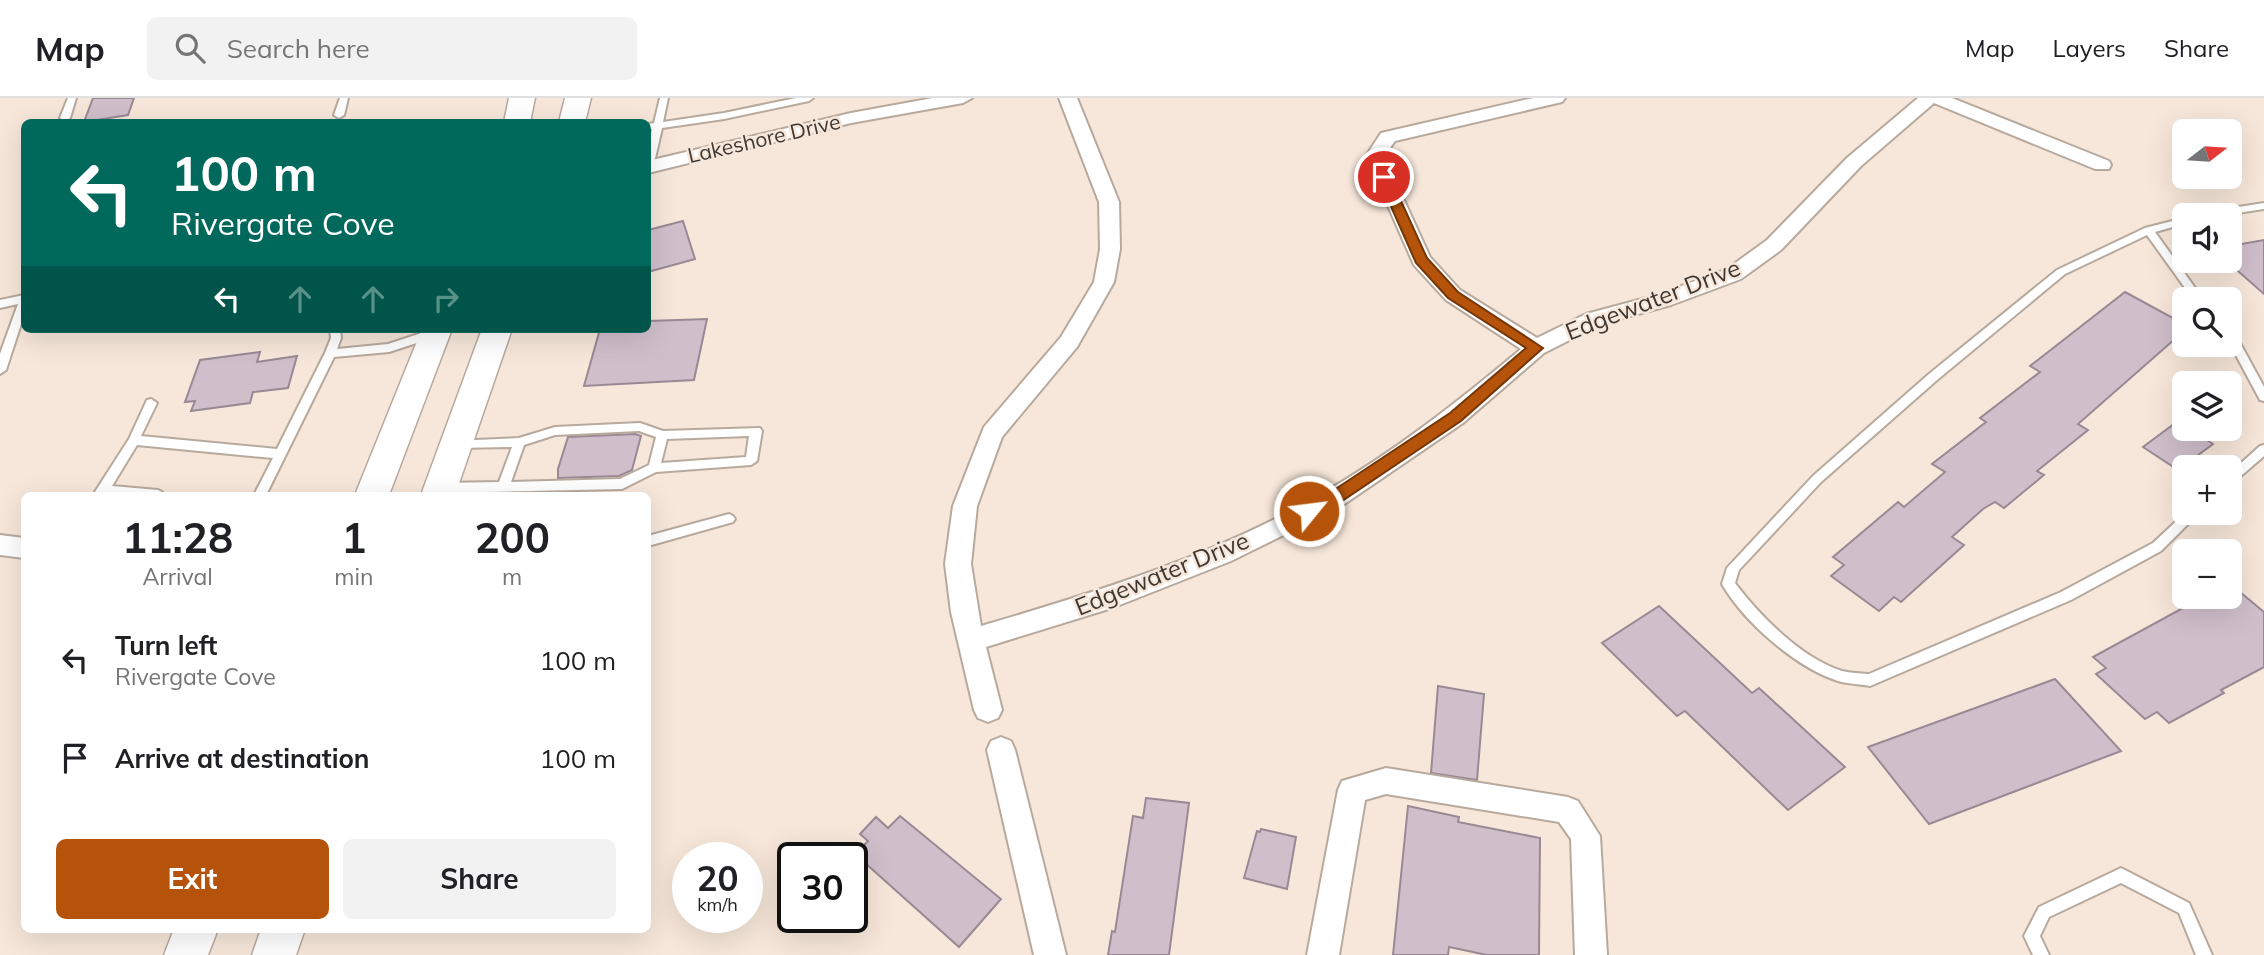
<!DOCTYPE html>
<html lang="en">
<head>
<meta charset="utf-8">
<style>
  :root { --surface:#fff; --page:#f2f2f2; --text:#202124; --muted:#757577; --line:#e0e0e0; --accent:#b45309 }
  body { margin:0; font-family:Mulish,sans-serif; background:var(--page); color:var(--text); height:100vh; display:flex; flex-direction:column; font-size:26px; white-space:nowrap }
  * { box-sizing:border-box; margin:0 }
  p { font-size:23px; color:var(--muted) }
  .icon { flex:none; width:38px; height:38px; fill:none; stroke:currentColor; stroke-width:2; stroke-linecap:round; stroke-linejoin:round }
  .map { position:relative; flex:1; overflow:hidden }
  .side { position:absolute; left:21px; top:394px; width:630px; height:441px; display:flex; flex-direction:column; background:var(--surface); border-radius:10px; box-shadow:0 7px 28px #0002 }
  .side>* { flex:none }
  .hud { position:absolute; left:21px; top:21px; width:630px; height:214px; border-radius:10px; box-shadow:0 7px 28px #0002; background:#00695c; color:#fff; overflow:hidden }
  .needle { width:46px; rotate:73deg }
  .controls { position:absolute; left:2172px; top:21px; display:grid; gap:14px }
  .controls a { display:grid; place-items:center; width:70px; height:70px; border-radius:10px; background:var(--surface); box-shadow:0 7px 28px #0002; font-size:35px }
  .speed { position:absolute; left:672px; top:744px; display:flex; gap:14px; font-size:35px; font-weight:700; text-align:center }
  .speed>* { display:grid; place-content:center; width:91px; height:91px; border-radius:50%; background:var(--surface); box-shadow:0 7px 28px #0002; line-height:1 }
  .speed small { font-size:18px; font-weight:400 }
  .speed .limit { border:4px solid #111; border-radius:10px; background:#fff; color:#111 }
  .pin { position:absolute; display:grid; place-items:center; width:60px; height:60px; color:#fff; margin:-30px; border:4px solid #fff; border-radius:50%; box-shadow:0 2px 7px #0007 }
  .me { position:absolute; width:77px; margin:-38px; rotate:61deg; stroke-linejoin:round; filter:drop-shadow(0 0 5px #0008) }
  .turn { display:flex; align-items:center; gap:24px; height:147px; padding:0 35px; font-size:32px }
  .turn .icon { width:91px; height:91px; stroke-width:2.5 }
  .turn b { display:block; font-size:49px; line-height:60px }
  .lanes { display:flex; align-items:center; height:66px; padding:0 35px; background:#0003; justify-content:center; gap:35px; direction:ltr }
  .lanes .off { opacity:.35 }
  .eta { display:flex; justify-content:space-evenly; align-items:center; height:119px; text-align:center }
  .eta b { font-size:42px; font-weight:700; line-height:49px }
  .button { display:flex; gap:14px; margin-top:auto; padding:14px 35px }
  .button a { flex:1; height:80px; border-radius:10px; background:var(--accent); color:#fff; font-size:28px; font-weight:700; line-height:80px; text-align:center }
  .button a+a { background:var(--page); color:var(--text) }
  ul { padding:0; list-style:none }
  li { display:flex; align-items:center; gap:21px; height:98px; padding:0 35px }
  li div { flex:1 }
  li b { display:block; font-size:26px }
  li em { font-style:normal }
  header { display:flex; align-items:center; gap:42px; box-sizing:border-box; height:98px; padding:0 35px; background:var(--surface); border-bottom:2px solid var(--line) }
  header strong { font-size:33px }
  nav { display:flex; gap:38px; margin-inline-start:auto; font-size:24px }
  .search { width:490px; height:63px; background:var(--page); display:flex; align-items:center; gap:18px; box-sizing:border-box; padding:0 24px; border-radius:10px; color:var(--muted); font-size:26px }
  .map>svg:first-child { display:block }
</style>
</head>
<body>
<header>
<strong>Map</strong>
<div class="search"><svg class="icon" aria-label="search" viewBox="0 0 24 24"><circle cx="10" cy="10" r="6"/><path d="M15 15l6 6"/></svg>Search here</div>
<nav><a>Map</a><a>Layers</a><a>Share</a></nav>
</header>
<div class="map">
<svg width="2264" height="857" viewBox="0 0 2264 857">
  <rect width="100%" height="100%" fill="#f7e7da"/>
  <g fill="#d0bfcb" stroke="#998994" stroke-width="2">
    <polygon points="93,0 134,0 128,17 84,24"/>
    <polygon points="683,123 695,161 648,174 648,132"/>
    <polygon points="2264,142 2264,196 2230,166 2230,148"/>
    <polygon points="2125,194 2184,226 2184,233 2078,326 2088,332 2037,373 2044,377 2004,410 1995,404 1983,411 1952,439 1964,447 1901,504 1894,499 1879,513 1831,478 1844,467 1833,459 1898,404 1904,409 1945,374 1932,366 1986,324 1980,320 2040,274 2030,268"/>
    <polygon points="707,221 694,282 584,288 600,231 648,231 648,223"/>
    <polygon points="260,254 257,264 297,258 288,290 253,294 250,305 191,313 195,303 185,304 200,262"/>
    <polygon points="2178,323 2184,327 2184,331 2190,331 2213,346 2178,372 2143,349"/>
    <polygon points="635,336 641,338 632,372 619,378 558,380 558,371 568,339"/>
    <polygon points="2240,494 2264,514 2264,569 2221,592 2224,595 2169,625 2157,614 2145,621 2096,576 2106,570 2093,559 2203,499 2231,499"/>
    <polygon points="1659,508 1752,595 1759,590 1845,669 1788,712 1685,613 1677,618 1602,545"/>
    <polygon points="2055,581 2121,653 1929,726 1868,649"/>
    <polygon points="1438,588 1484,596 1477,682 1431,675"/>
    <polygon points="1146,700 1189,705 1169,857 1108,857 1112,833 1115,834 1133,718 1143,720"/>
    <polygon points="1408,708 1459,719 1458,724 1540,740 1539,857 1487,857 1449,849 1448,857 1393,857"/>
    <polygon points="900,718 1001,801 959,849 855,756 868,743 860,736 876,719 888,730"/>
    <polygon points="1261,731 1296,739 1287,791 1244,780 1257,733 1260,734"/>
  </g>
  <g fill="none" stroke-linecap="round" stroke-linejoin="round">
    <g stroke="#b8a99d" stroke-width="4">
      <g id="lane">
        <polygon points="68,0 76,0 70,20 65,23 60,20"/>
        <polygon points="340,0 348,0 344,17 339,20 334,17"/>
        <polygon points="660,0 668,0 663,24 724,15 796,0 813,0 809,3 724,21 662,30 653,69 648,72 648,51 652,31 648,32 648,26 654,25"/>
        <polygon points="2264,105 2264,111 2224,117 2201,117 2206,114"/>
        <path d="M2184,120V126L2155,134L2203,201H2193L2147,137L2065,176L1937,282L1821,384L1739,472L1735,485C1760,518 1801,560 1842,573C1850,575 1860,575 1869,576L2061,494L2153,445L2185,415H2199L2161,453L2071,502L1870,588C1859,586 1848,586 1838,583C1796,570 1743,523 1722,486L1727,470L1813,378L1929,276L2057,172L2145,130Z"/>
        <polygon points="24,197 24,217 6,272 0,276 0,256 18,206 0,210 0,202"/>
        <polygon points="330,231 340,231 341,240 337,251 388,246 431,232 436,236 435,239 389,254 334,259 266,397 254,397 273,360 137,347 112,388 158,392 162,394 164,397 93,397 129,341 147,302 151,301 157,305 141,338 277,351 325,255 331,240"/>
        <polygon points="2230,233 2234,234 2264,289 2264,303 2260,302 2230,246"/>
        <path d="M640,325L663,333L760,330L762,333L757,363L751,367L656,374L622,391L442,395L436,390L442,385L499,384L512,349L457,350L453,349L451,346L453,343L519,340L555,329ZM639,333L656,339L649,367L620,381L511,384L524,347L555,337ZM749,338L746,359L661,365L667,341Z"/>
        <polygon points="2264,347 2264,358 2234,384 2230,385 2230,375 2260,348"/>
        <polygon points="729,416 733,418 735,421 733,424 648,448 648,438"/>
        <polygon points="2121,770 2189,805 2212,857 2196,857 2179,815 2121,785 2049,819 2040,838 2049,857 2033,857 2024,838 2039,809"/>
      </g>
    </g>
    <g stroke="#b8a99d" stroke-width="4">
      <g id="street">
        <polygon points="933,0 972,0 963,5 851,25 648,75 648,63 851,15"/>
        <path d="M1059,0H1077L1119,104L1120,151L1114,184L1077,249L1002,339L977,408L971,466L981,528C1097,494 1217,457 1323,395C1394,354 1459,303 1521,251L1446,202L1414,167L1366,58L1381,35L1533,0H1565L1562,4L1395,43L1384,58L1430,159L1460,192L1537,240L1586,216L1657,197L1727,171L1767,142L1847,60L1918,0H1952L2109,63L2111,67L2109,71H2095L1934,5L1861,68L1781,152L1741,181L1671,207L1601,226L1544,255L1463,325L1340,409L1231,463L1112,510L986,549L1002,612L998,620L988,624L978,620L974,612L951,514L945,466L953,408L984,329L1061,239L1094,184L1100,151L1099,104Z"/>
        <polygon points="0,437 24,440 24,460 0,457"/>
        <polygon points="1001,639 1011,643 1015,652 1066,857 1034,857 987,652 991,643"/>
        <polygon points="1386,670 1568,699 1578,703 1600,738 1607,857 1575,857 1571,741 1559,724 1386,696 1365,702 1339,857 1307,857 1338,692 1342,683"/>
      </g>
    </g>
    <g stroke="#b8a99d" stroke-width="3">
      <g id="secondary">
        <polygon points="509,0 535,0 530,24 504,24"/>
        <polygon points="565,0 591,0 585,24 559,24"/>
        <polygon points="422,231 452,231 389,397 355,397"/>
        <polygon points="482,231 512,231 455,397 421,397"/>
        <polygon points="174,831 218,831 208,857 164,857"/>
        <polygon points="261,831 305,831 296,857 252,857"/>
      </g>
    </g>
    <use href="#lane" fill="#fff" fill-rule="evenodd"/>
    <use href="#street" fill="#fff" fill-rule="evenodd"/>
    <use href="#secondary" fill="#fff" fill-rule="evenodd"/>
  </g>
  <polygon fill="#b45309" stroke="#753606" stroke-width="2" points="1384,75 1390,79 1427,160 1458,194 1543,250 1461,323 1336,407 1309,419 1304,418 1301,413 1304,409 1325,398 1450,315 1526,250 1448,200 1416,165 1378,79"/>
  <g text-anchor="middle" stroke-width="5" stroke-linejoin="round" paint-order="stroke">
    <g font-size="21" fill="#3d3732" stroke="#f7e7da">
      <text transform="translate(764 41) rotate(-13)" y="7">Lakeshore Drive</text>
    </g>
    <g font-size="24" fill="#3d3732" stroke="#f7e7da">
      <text transform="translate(1653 202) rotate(-21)" y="8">Edgewater Drive</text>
      <text transform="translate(1162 476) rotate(-22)" y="8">Edgewater Drive</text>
    </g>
  </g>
</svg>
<div class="controls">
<a><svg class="needle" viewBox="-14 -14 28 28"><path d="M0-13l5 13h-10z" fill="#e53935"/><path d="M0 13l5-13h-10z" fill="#757577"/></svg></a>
<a><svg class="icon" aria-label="sound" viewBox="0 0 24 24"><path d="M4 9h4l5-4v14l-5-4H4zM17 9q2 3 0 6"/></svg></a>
<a><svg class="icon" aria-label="search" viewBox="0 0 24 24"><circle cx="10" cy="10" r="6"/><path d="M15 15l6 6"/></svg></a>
<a><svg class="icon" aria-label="layers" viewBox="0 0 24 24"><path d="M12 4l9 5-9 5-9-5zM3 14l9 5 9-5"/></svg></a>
<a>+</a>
<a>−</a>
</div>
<div class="speed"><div>20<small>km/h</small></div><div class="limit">30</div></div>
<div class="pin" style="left:1384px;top:79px;background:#d93025"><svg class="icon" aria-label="arrive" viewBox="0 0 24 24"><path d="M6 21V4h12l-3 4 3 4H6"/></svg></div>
<svg class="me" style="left:1309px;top:413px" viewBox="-20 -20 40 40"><circle r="17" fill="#b45309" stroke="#fff" stroke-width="3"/><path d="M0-11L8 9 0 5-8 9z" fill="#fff"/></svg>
<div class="hud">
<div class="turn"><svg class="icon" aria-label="left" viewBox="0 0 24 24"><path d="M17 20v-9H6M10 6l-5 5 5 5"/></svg><div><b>100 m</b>Rivergate Cove</div></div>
<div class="lanes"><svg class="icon" aria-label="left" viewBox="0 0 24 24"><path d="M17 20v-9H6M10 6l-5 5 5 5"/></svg><svg class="icon off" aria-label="ahead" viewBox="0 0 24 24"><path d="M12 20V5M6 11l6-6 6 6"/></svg><svg class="icon off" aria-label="ahead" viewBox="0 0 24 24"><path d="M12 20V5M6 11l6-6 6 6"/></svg><svg class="icon off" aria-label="right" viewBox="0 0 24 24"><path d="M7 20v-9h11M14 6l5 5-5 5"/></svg></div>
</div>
<section class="side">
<div class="eta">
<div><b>11:28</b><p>Arrival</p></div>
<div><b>1</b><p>min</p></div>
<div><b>200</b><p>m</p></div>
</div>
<ul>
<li><svg class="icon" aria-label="left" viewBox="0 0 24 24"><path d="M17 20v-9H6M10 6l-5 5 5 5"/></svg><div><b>Turn left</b><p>Rivergate Cove</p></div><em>100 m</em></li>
<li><svg class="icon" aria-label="arrive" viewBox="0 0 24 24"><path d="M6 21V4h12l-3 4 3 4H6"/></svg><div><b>Arrive at destination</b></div><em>100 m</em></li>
</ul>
<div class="button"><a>Exit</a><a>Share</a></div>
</section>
</div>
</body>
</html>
